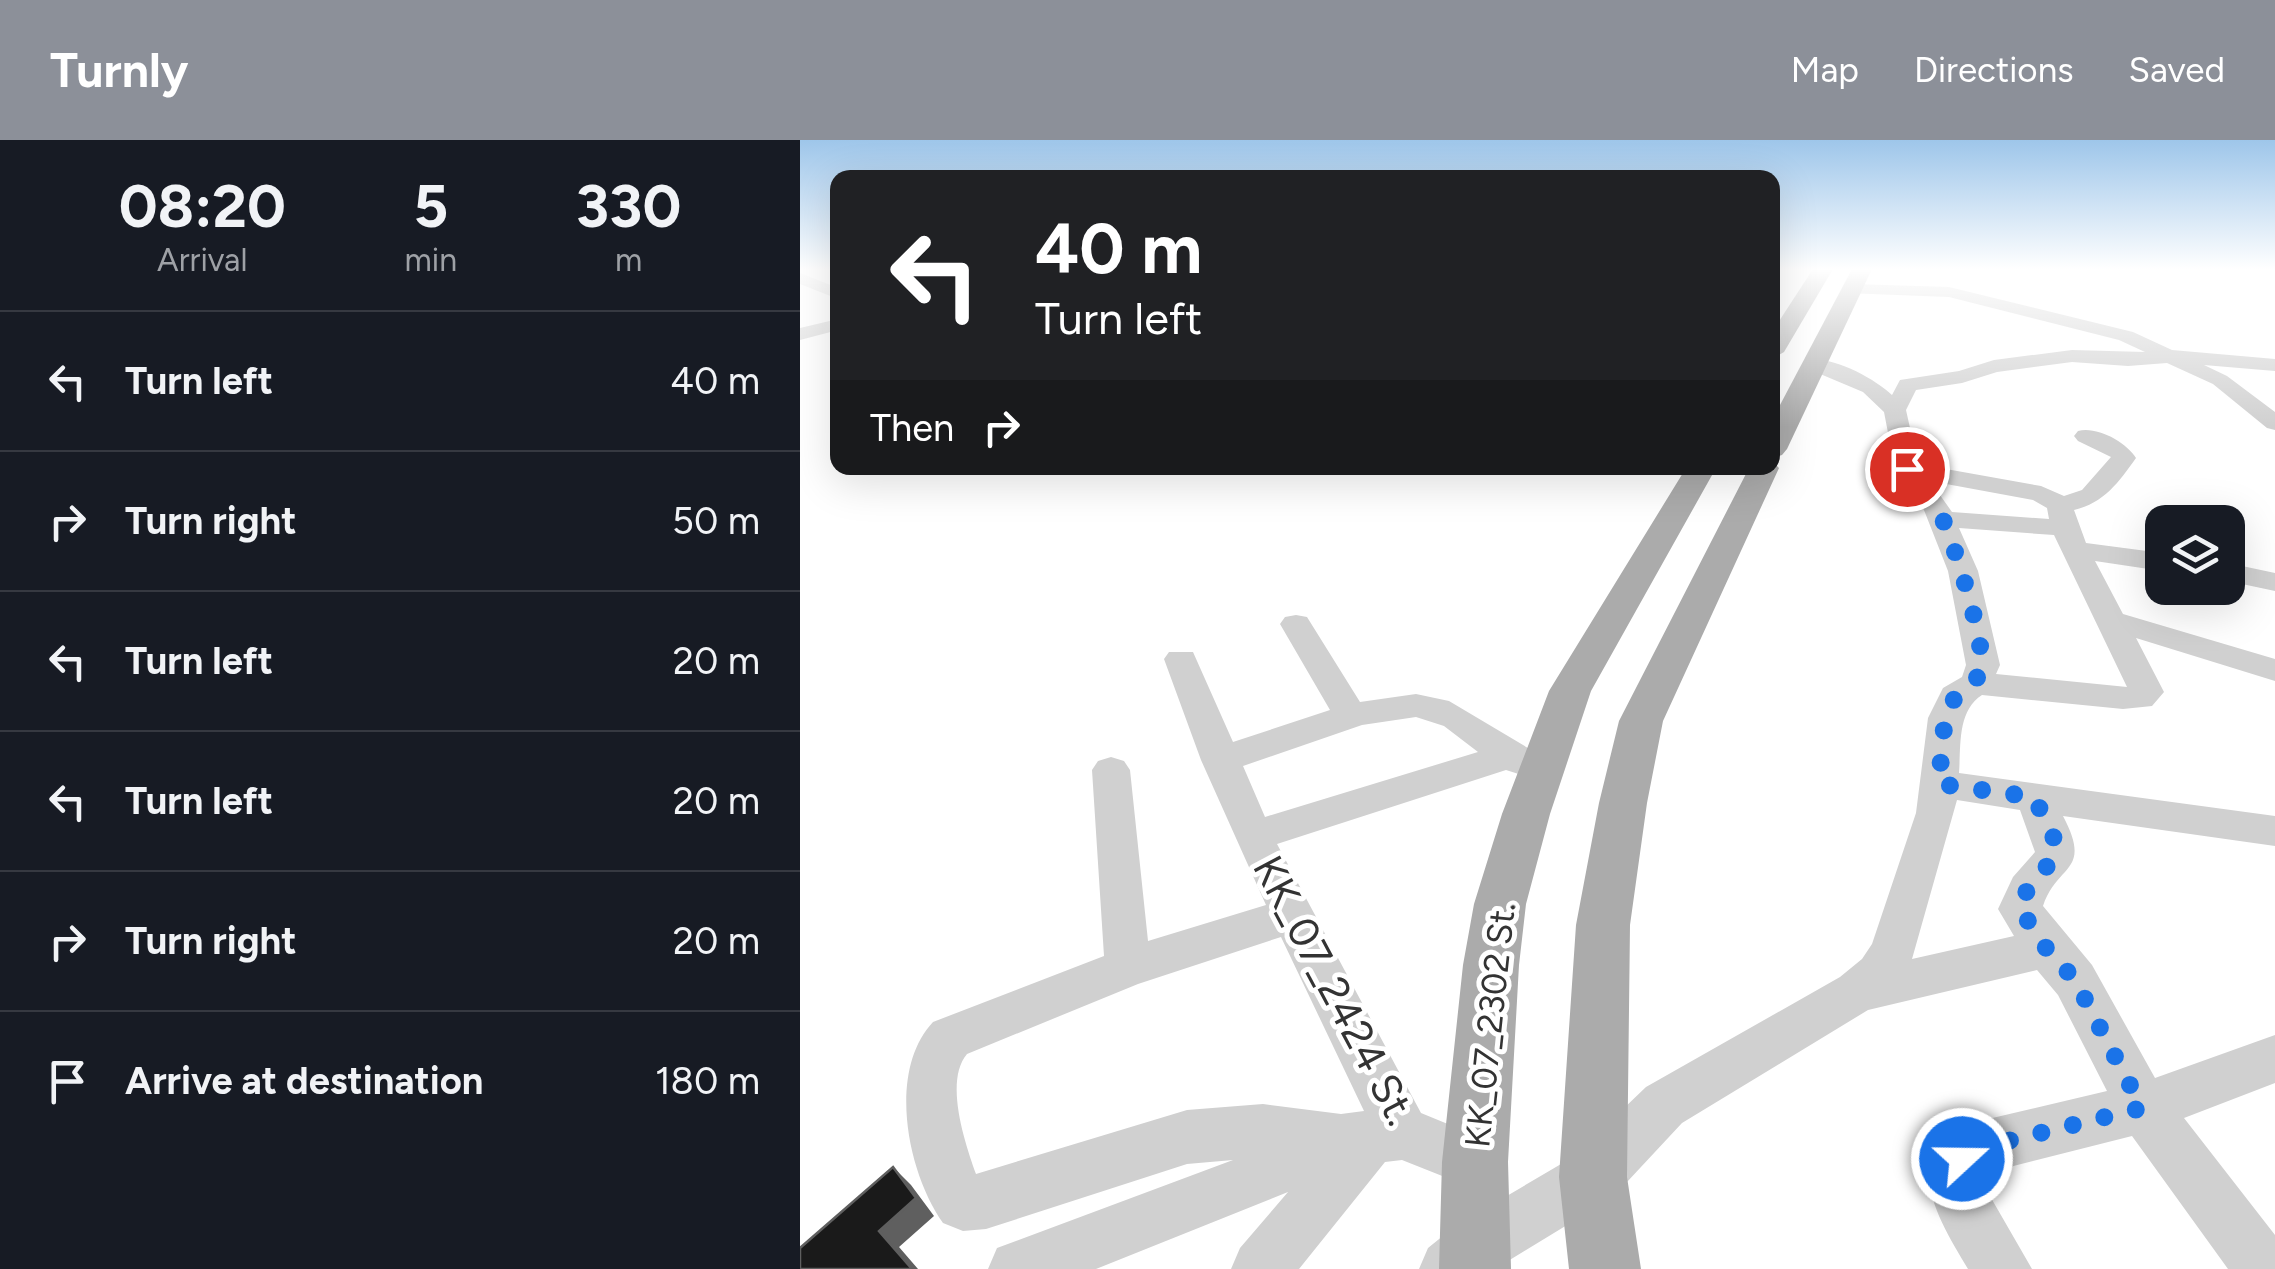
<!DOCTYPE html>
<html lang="en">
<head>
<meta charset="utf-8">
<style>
  :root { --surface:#171b24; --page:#242831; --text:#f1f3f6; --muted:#9ea1a6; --line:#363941; --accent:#8c9099 }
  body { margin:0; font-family:Figtree,sans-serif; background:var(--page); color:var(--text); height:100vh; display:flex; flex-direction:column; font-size:38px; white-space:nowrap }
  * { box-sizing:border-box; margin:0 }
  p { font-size:32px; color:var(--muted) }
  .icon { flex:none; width:55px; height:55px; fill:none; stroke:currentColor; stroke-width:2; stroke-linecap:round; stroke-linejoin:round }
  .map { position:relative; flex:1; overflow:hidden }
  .side { display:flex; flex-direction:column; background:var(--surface); width:800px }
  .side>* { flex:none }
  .top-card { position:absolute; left:30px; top:30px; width:950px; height:305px; border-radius:20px; box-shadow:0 10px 40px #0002; background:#202124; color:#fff; overflow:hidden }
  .controls { position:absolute; left:1345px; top:365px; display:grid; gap:20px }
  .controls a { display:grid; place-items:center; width:100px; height:100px; border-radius:20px; background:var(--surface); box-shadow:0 10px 40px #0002; font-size:50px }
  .pin { position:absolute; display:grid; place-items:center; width:85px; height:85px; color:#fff; margin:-42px; border:5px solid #fff; border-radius:50%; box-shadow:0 2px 10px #0007 }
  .me { position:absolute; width:110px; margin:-55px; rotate:69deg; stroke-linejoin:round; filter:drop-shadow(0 0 8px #0008) }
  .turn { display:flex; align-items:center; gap:35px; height:210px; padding:0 40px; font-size:45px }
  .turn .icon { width:130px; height:130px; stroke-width:2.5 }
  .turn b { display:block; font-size:70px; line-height:85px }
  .then { display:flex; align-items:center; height:95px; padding:0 40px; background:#0003; gap:20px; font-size:38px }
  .eta { display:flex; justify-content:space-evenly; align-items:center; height:170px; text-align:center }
  .eta b { font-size:60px; font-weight:700; line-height:70px }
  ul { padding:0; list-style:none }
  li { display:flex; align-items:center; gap:30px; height:140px; padding:0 40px; border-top:2px solid var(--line) }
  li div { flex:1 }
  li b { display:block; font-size:38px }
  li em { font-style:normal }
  header { display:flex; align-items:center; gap:60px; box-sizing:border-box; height:140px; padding:0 50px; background:var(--accent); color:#fff }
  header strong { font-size:48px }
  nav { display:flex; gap:55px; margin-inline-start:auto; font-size:35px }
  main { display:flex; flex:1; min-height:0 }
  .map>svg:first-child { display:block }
</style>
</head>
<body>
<header>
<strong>Turnly</strong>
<nav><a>Map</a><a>Directions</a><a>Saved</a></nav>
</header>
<main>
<section class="side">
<div class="eta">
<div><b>08:20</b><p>Arrival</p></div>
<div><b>5</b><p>min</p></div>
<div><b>330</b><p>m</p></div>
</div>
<ul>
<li><svg class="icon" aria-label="left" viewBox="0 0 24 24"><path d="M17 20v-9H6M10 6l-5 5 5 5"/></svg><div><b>Turn left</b></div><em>40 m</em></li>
<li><svg class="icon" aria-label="right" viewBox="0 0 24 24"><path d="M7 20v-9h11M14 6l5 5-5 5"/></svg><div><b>Turn right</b></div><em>50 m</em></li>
<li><svg class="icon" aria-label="left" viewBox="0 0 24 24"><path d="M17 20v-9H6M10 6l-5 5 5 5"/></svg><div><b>Turn left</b></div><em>20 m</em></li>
<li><svg class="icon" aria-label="left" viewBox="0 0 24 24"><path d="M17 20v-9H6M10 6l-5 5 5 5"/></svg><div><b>Turn left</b></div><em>20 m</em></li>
<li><svg class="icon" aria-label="right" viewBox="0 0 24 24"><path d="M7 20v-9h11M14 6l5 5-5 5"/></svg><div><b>Turn right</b></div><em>20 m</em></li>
<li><svg class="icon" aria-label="arrive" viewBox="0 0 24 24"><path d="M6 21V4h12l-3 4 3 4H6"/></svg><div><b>Arrive at destination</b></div><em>180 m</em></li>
</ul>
</section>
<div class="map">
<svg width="1475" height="1129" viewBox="0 0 1475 1129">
  <rect width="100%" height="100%" fill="#fff"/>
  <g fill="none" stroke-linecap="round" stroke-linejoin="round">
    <g fill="#d0d0d0" fill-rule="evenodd">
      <polygon points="0,133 38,148 38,159 0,144"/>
      <path d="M1052,144L1149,147L1333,192L1372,210L1475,219V231L1404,225L1427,236L1475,272V290L1467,288L1413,244L1367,223L1328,226L1272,222L1197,232L1162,243L1116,250L1106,270L1118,324L1241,346L1264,356L1282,350L1311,317L1278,301L1274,296L1278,291C1297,286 1326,302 1336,318C1319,342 1304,363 1274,370L1286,403L1362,413V431L1295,421L1323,474L1475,519V541L1336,498L1364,552L1352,566L1323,569L1182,555C1157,571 1161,606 1159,633L1475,676V706L1263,676C1293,733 1257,723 1243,766L1292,825L1355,938L1475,895V943L1384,978L1475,1095V1129H1428L1332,996L1186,1033L1183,1044L1232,1129H1168C1139,1080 1096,1014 1171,983L1307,951L1258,855L1237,830L1068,870L882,983L813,1057L695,1129H619L628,1108L654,1087L773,1017L846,947L1040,837L1062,819L1072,804L1116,673L1128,578L1143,548L1162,537L1166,525L1148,431L1122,365L1095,329L1084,272L1063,252L1006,228V220C1031,215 1074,238 1092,255L1100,240L1159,231L1194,220L1272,210L1345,212L1319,200L1149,157L1046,153V145ZM1130,341L1233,360L1247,368L1249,379L1152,372ZM1159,388L1254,395L1327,547L1196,534L1200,525L1178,431ZM1157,660L1220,670L1235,712L1213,737L1198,769L1214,796L1112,819Z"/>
      <polygon points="38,179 38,190 0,200 0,188"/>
      <polygon points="1428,423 1475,433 1475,451 1428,441"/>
      <path d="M496,475L507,477L560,562L616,554L649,561L738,614L744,623L738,632L725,636L706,630L477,704L621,973L694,1003L702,1022L694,1041L675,1049L602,1020L585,1022L499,1129H431L440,1108L488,1052L296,1129H188L197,1108L433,1020L387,1024L186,1089L163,1091L143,1083C107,1032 87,931 133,882L304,816L292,630L298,621L311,617L324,621L330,630L348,801L466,765L401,620L364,519L369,512H393L433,602L530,570L480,484L485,477ZM616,577L644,586L678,612L465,677L443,626L562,585ZM481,797L564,971L541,974L463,964L387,970L176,1034C165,1003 144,941 167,914L338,844Z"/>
    </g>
    <g fill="#ababab" fill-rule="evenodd">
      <polygon points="1013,129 1033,129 984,212 972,219 972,192"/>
      <polygon points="1052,129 1072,129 987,309 982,315 972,318 972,280"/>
      <polygon points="972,321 979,328 863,581 847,663 830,785 827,1037 841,1129 769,1129 759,1037 776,785 799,663 819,581 949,328 972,328"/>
      <polygon points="886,328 916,328 791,551 750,674 726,764 719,825 708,1022 711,1129 639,1129 642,1022 663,825 674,764 702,674 749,551"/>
    </g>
  </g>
  <polygon fill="#5f5f5f" points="93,1027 111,1045 134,1076 99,1107 118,1129 112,1129 79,1091"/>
  <polygon fill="#1a1a1a" stroke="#5f5f5f" stroke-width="2.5" points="93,1027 116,1058 79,1091 112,1129 0,1129 0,1108"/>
  <linearGradient id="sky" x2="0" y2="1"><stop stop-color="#9ec6ea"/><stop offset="0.45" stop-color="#fff"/><stop offset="1" stop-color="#fff" stop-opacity="0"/></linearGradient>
  <rect width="1475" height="287" fill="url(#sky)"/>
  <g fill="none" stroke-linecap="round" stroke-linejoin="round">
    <path stroke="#1a73e8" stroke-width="18" stroke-dasharray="0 32.4" d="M1107,329C1115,342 1128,352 1136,365C1150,389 1186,502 1181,527C1178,546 1161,547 1153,561C1140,586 1142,617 1139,644L1234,657C1240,671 1255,693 1256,709C1256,725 1225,740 1220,769L1246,808L1275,840L1342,968L1171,1010L1162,1019"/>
  </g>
  <g text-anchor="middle" stroke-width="10" stroke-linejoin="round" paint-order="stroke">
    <g font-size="35" fill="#333" stroke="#fff">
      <text transform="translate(690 885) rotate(-84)" y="12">KK_07_2302 St.</text>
    </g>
    <g font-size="42" fill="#333" stroke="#fff">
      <text transform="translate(535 850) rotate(62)" y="15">KK_07_2424 St.</text>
    </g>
  </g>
</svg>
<div class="controls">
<a><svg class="icon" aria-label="layers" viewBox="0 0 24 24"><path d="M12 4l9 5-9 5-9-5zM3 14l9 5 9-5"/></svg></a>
</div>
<div class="pin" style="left:1107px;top:329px;background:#d93025"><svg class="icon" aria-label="arrive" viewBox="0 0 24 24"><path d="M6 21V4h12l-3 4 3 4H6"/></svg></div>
<svg class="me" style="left:1162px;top:1019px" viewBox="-20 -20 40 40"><circle r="17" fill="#1a73e8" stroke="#fff" stroke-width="3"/><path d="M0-11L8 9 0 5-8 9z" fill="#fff"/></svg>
<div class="top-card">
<div class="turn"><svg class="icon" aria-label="left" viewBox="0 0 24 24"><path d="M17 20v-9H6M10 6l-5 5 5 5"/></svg><div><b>40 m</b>Turn left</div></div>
<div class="then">Then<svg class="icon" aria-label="right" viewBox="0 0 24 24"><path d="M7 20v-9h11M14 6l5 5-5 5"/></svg></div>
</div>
</div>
</main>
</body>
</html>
